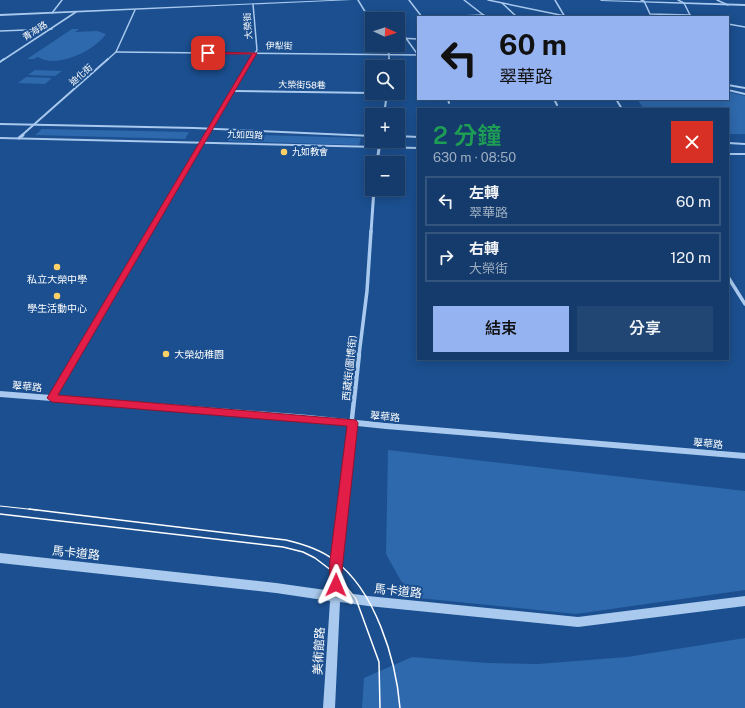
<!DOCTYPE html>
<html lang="zh-TW">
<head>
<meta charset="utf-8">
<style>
  :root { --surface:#143b6b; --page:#214673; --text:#f1f3f6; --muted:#9dadc1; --line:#33557e; --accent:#95b2f1 }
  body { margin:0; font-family:"Public Sans","Noto Sans TC",sans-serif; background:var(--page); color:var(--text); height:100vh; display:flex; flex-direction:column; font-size:15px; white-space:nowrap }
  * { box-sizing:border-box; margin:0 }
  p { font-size:13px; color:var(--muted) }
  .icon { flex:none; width:22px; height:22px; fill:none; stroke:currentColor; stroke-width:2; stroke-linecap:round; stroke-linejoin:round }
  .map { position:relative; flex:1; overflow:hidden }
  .details { position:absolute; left:417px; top:108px; width:312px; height:252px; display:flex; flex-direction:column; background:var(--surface); border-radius:0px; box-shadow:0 2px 10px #0003,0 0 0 1px var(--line) }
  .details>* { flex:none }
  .guide { position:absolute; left:417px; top:16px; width:312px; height:84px; border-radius:0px; box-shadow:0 2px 10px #0003,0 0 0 1px var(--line); background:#95b2f1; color:#111; overflow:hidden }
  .needle { width:26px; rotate:93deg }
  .tools { position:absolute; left:365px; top:12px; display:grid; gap:8px }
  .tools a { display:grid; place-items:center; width:40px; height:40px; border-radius:0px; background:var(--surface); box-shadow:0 2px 10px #0003,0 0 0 1px var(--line); font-size:20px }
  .pin { position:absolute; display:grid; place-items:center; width:34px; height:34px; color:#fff; margin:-17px; border-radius:8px; box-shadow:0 2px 6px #0006 }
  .me { position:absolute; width:44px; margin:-22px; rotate:1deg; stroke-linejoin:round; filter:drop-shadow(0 0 3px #0008) }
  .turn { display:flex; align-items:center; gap:14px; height:84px; padding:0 16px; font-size:18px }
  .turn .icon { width:52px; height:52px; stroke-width:2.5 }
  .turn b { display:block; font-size:28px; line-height:34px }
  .round { display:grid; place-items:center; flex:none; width:42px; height:42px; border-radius:0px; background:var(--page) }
  .headline { display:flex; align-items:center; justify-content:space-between; height:68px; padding:0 16px }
  h1 { font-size:24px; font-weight:600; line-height:30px; color:#1e9e55 }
  .button { display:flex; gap:8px; margin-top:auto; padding:8px 16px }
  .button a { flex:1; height:46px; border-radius:0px; background:var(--accent); color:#111; font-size:16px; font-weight:600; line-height:46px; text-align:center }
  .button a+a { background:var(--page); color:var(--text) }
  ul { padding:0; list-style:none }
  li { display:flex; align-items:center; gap:12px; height:50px; margin:0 8px 6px; padding:0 8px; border:2px solid var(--line); border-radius:0px }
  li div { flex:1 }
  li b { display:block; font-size:15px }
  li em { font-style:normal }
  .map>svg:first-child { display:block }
</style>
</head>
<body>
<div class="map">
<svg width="745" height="708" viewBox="0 0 745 708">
  <rect width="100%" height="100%" fill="#1b4f8f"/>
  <g fill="#2e69ad">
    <path d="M72,29H79L75,32L97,31L106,34C94,51 57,69 38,57L34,59H27Z"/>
    <polygon points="35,70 62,71 55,76 28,75"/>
    <polygon points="26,77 52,78 45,84 18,83"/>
    <polygon points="728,92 745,96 745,134 728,134 728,109 644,109 637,99 728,99"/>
    <polygon points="42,129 189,132 185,139 35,135"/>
    <polygon points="231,134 361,138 359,145 228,141"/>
    <polygon points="388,450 745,491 745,590 576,614 419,598 401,581 386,554"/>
    <polygon points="745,638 745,708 362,708 364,678 412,657 487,663 538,664 627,657"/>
  </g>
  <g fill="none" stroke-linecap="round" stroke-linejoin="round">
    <g stroke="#a9c9ee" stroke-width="1.5">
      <polyline points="358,0 372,23"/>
      <polyline points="409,0 422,17"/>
      <polyline points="464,0 486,17"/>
      <polyline points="488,0 565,16"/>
      <polyline points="555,0 565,17"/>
      <polyline points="641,0 644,1 650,14 690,15"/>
      <polyline points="678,0 684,3 691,17"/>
      <polyline points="717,0 728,5"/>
      <polyline points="502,3 517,17"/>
      <polyline points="52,13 62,0"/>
      <polyline points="388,13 393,19"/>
      <polyline points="436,17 484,15"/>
      <polyline points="728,24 745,27"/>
      <polyline points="398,27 418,55"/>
      <polyline points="0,31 52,29"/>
      <polyline points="398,38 418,39"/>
      <polyline points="384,45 389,54 389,60"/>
      <polyline points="116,52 418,55"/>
      <polyline points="3,60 76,12"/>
      <polyline points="107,60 116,52 135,10"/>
      <polyline points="251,60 257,50 253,4"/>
    </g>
    <g stroke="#a9c9ee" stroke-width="2">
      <polyline points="0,62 4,59"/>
      <polyline points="388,67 389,59"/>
      <polyline points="233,91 372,93"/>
      <polyline points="379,93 387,93"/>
      <polyline points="448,99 449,103"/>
      <polyline points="554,99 557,105"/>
      <polyline points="616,99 622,109"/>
      <polyline points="384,115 387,93"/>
      <polyline points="21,136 108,59"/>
      <polyline points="206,136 252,59"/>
    </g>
    <g stroke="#a9c9ee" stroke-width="3">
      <polyline points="19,138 23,135"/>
      <polyline points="377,163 380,141"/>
      <polyline points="150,232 207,135"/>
      <polyline points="371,232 374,189"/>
    </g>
    <g stroke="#a9c9ee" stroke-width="3.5">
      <polyline points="728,277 745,304"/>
      <polyline points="78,355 150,231"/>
      <polyline points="359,355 367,291 371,231"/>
    </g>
    <g stroke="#a9c9ee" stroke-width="4.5">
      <polyline points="52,398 78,354"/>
      <polyline points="342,510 359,354"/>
    </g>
    <polyline stroke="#a9c9ee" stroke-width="5.5" points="335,595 336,560 343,509"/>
    <g fill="#a9c9ee" fill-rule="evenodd">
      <polygon points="332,0 352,0 0,16 0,14"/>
      <polygon points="600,0 745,4 745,6 601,1"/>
      <polygon points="728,84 745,87 745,89 728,86"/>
      <polygon points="728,89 745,93 745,95 728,91"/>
      <polygon points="0,123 195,127 372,135 372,137 195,129 0,125"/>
      <polygon points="398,135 418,136 418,138 398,137"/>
      <polygon points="0,137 418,147 418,149 0,139"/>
      <polygon points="728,142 745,143 745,145 728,144"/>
      <rect x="728" y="153" width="17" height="2"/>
      <polygon points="0,391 309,415 386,423 745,453 745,459 386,429 309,421 0,397"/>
      <polygon points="0,553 276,583 368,596 578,617 745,596 745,606 578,627 368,606 340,602 335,708 323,708 330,601 276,593 0,563"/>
    </g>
    <polyline stroke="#fff" stroke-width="1" points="0,506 37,510"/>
    <g stroke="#fff" stroke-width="1.5">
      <path d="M29,509L286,540C303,544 320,549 334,560C375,590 396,659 400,708"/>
      <polyline points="0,514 283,547 303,552 315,558 336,574 356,599 379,662 380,708"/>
    </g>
  </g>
  <polygon fill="#e11d48" stroke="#92132f" points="208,52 257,53 58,395 356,420 358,423 340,589 336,591 331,589 329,585 330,560 347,426 52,402 47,398 252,54 207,54"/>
  <g fill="#ffd166" stroke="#1b4f8f" stroke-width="1.5">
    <circle cx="284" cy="152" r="4"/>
    <circle cx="57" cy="267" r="4"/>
    <circle cx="57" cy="296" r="4"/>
    <circle cx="166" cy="354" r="4"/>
  </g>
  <g text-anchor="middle" stroke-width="4" stroke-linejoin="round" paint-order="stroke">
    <g font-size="9" fill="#fff" stroke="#1b4f8f">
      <text transform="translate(248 26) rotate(-94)" y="3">大榮街</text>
      <text transform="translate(35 31) rotate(-33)" y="3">青海路</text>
      <text transform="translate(279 46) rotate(1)" y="3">伊犁街</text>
      <text transform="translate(81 75) rotate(-41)" y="3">迪化街</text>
      <text transform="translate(302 85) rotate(1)" y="3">大榮街58巷</text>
      <text transform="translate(245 135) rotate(2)" y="3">九如四路</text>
    </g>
    <g font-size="9" fill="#fff" stroke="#1b4f8f" text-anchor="start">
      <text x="292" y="155">九如教會</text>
    </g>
    <g font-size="10" fill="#fff" stroke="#1b4f8f">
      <text x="57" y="283">私立大榮中學</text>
      <text x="57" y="312">學生活動中心</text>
      <text x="174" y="358" text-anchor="start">大榮幼稚園</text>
    </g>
    <g font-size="10" fill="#fff" stroke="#1b4f8f">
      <text transform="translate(349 368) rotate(-84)" y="4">西藏街(圖博街)</text>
      <text transform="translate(27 386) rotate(5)" y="4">翠華路</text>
      <text transform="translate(385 416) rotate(5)" y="4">翠華路</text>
      <text transform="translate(708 443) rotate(5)" y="4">翠華路</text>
    </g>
    <g font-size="12" fill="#fff" stroke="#1b4f8f">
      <text transform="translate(76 553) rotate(6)" y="4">馬卡道路</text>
      <text transform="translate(398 591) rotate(6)" y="4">馬卡道路</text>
      <text transform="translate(319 651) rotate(-87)" y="4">美術館路</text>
    </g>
  </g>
</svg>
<div class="tools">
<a><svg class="needle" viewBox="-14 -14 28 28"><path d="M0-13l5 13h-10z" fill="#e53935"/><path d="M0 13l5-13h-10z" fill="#9dadc1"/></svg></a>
<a><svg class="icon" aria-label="search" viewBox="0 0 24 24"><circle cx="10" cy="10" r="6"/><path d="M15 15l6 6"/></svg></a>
<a>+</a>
<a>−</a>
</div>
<div class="pin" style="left:208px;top:53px;background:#d93025"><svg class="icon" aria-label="arrive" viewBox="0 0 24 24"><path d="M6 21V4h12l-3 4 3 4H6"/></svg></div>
<svg class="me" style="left:336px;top:585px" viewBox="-20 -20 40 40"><path d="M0-17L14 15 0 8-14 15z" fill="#e11d48" stroke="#fff" stroke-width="4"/></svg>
<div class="guide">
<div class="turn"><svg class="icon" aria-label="left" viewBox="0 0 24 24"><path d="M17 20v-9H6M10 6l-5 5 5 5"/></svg><div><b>60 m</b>翠華路</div></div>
</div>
<section class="details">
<div class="headline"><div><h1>2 分鐘</h1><p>630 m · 08:50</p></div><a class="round" style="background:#d93025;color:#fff"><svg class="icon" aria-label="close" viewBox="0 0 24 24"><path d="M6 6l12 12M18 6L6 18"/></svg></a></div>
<ul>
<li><svg class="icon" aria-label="left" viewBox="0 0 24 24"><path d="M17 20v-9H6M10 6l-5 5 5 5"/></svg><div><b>左轉</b><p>翠華路</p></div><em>60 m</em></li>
<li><svg class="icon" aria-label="right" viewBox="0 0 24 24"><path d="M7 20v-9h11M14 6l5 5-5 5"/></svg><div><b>右轉</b><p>大榮街</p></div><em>120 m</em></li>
</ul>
<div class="button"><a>結束</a><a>分享</a></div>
</section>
</div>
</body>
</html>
